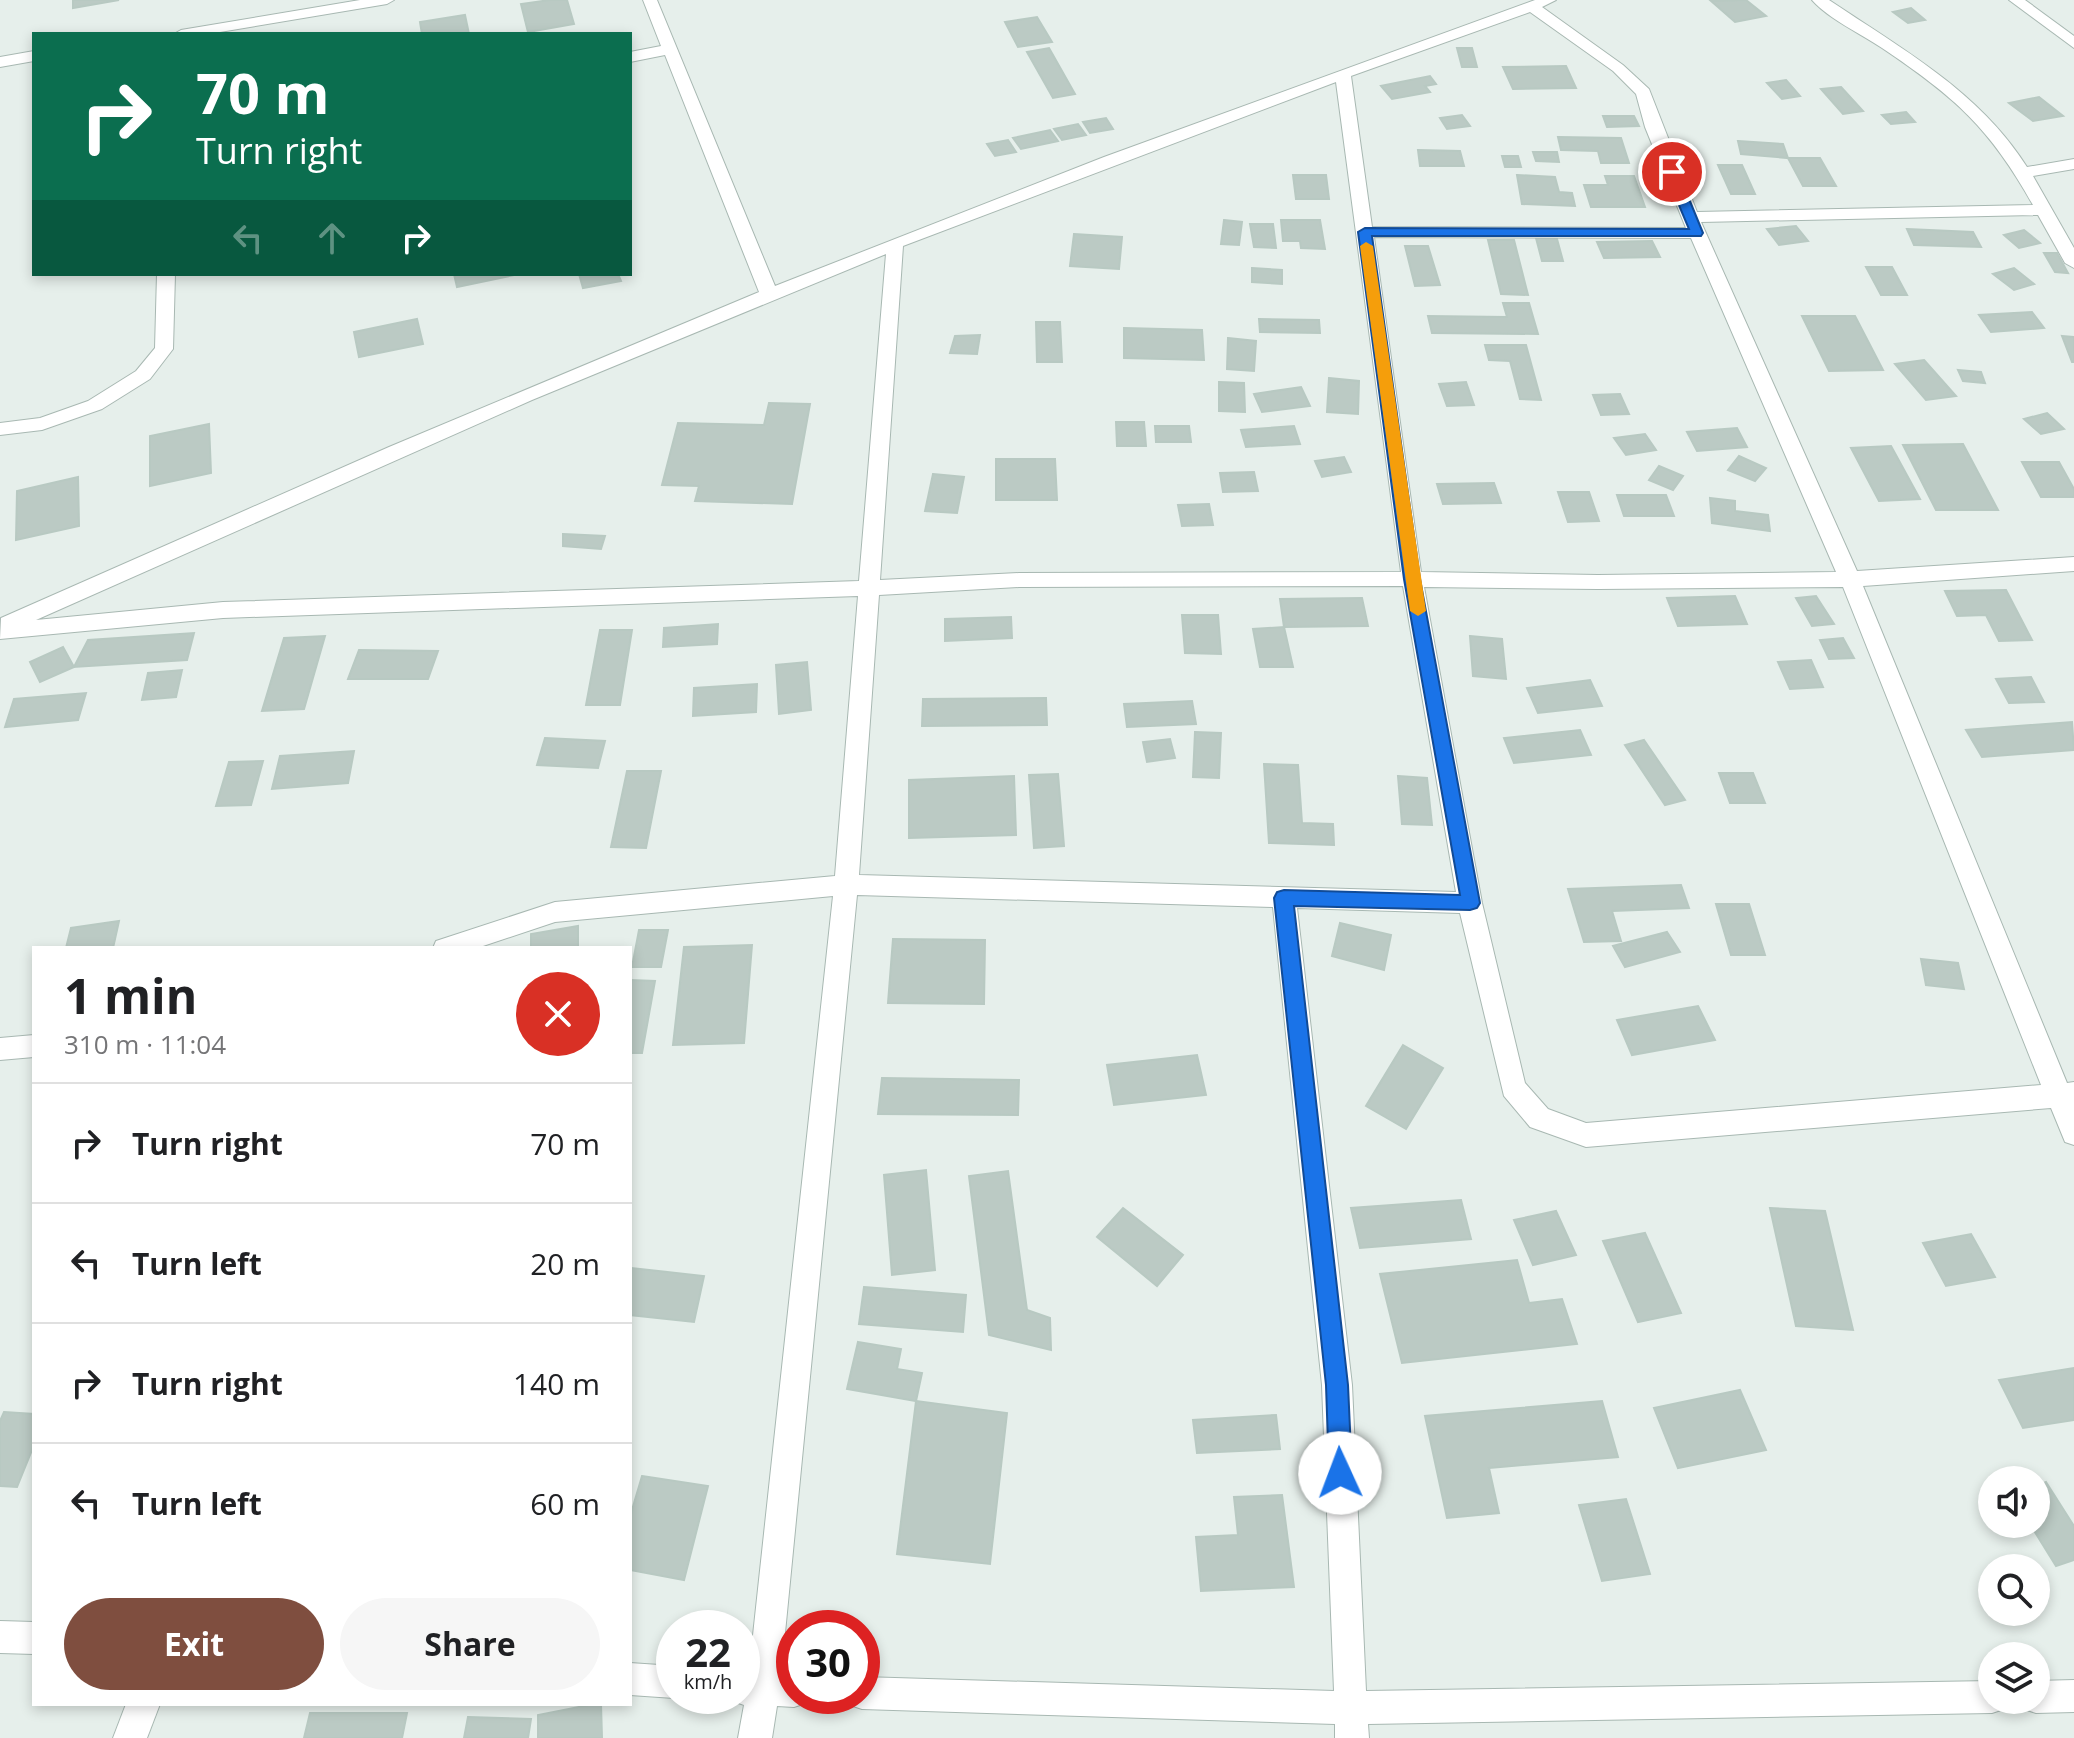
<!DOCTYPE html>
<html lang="en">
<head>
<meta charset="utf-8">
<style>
  :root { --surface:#fff; --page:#f6f6f6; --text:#202124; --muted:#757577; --line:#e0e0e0; --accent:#7f4e3f }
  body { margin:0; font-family:"Open Sans",sans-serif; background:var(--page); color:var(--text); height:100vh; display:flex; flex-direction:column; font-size:30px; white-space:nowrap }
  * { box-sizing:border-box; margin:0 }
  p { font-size:26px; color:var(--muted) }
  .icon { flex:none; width:44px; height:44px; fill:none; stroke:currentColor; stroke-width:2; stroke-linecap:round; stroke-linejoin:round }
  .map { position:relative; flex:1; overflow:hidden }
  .drawer { position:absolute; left:32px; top:946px; width:600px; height:760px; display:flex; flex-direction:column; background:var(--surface); border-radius:0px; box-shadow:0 4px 12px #0003 }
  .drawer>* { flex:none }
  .guide { position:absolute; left:32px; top:32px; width:600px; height:244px; border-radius:0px; box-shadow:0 4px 12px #0003; background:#0b6e4f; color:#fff; overflow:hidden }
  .tools { position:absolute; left:1978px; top:1466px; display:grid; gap:16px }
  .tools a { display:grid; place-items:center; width:72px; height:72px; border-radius:50%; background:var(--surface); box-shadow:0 4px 12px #0003; font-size:40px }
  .speed { position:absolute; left:656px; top:1610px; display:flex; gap:16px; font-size:40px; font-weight:700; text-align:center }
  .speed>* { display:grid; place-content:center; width:104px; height:104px; border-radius:50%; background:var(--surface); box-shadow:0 4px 12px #0003; line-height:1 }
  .speed small { font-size:20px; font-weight:400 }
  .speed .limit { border:12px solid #d22; background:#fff; color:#111 }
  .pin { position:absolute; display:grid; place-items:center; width:68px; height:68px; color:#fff; margin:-34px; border:4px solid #fff; border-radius:50%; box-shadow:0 2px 8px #0007 }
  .me { position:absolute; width:88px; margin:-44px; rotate:358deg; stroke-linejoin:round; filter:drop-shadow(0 0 6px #0008) }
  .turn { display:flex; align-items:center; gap:28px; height:168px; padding:0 32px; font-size:36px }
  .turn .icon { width:104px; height:104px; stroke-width:2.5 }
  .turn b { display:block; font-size:56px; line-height:68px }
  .lanes { display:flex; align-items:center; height:76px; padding:0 32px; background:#0003; justify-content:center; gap:40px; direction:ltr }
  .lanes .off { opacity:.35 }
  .round { display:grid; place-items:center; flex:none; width:84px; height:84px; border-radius:42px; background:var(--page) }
  .head { display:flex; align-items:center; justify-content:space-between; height:136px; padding:0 32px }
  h1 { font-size:48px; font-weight:700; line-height:60px }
  .button { display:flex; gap:16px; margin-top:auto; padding:16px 32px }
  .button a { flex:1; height:92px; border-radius:48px; background:var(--accent); color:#fff; font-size:32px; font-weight:700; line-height:92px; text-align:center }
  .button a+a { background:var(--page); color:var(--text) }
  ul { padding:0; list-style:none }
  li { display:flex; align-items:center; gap:24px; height:120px; padding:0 32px; border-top:2px solid var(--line) }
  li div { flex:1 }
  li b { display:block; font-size:30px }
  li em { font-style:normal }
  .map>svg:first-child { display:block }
</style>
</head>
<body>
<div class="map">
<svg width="2074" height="1738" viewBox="0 0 2074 1738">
  <rect width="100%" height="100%" fill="#e6efeb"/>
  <g fill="#bbcac4" stroke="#b8c9c2" stroke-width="2">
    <polygon points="73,0 119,0 73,8"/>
    <polygon points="550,0 567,0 574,24 528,32 521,4"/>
    <polygon points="1746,0 1766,16 1735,22 1711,1"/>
    <polygon points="1911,8 1925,20 1908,23 1893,12"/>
    <polygon points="465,15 469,34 422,34 420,22"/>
    <polygon points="1037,17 1052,42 1018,47 1005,22"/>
    <polygon points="1049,48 1075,94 1053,98 1027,52"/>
    <polygon points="1457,48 1472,48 1477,67 1462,67"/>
    <polygon points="1566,66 1576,88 1513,89 1503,67"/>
    <polygon points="1430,76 1436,84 1425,86 1430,92 1392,99 1381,86"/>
    <polygon points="1786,80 1800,96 1782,99 1767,83"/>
    <polygon points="1841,87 1863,111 1843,114 1821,89"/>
    <polygon points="2039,97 2063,116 2033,121 2009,103"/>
    <polygon points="1906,112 1915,122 1891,124 1882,115"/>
    <polygon points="1462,115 1470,126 1447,129 1440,118"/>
    <polygon points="1603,116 1634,116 1639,126 1607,127"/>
    <polygon points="1106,118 1113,129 1090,133 1083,122"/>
    <polygon points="1078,124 1086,135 1062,140 1054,129"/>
    <polygon points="1050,130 1058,141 1021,149 1013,138"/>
    <polygon points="1558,137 1621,138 1629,163 1601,163 1598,151 1561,150"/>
    <polygon points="1008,140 1016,152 995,156 987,144"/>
    <polygon points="1738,141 1783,144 1788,158 1741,154"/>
    <polygon points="1418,150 1460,151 1464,166 1420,166"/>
    <polygon points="1533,152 1557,152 1559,162 1536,161"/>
    <polygon points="1502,156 1518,156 1521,167 1505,167"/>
    <polygon points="1788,158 1820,158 1836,186 1803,186"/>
    <polygon points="1718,165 1742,165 1755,194 1731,194"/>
    <polygon points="1293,175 1326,175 1329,199 1296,199"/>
    <polygon points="1517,175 1555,177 1559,192 1572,193 1575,206 1522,204"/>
    <polygon points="1605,176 1634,176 1645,207 1591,207 1584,185 1608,185"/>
    <polygon points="1224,220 1242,222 1239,245 1221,244"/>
    <polygon points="1281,220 1320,220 1325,249 1301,248 1300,241 1283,241"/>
    <polygon points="1250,224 1273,224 1276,248 1254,247"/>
    <polygon points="1796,226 1808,241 1779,245 1767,229"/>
    <polygon points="1907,229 1973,232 1981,247 1914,245"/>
    <polygon points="2024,230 2040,243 2019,248 2004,235"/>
    <polygon points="1074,234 1122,237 1119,269 1070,266"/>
    <polygon points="1536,238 1557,239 1563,261 1542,261"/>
    <polygon points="1488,240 1514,240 1528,295 1501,294"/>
    <polygon points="1652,241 1660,257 1604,258 1597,242"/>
    <polygon points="1405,246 1428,246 1440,285 1415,286"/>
    <polygon points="2044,253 2057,253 2068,273 2055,272"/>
    <polygon points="1866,267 1892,267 1907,295 1881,295"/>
    <polygon points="1252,268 1282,270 1282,284 1252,282"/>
    <polygon points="2014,268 2034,284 2014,290 1993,274"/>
    <polygon points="454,274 519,274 457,287"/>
    <polygon points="579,274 618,274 621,281 583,288"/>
    <polygon points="1503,303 1529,303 1538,334 1432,333 1428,316 1507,317"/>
    <polygon points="2032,312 2044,328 1991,332 1979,315"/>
    <polygon points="1802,316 1855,316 1883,370 1829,371"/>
    <polygon points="417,319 423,344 359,357 354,332"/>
    <polygon points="1259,319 1319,320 1320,333 1260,332"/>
    <polygon points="1036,322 1060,322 1062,362 1037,362"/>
    <polygon points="1124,328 1202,330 1204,360 1124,358"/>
    <polygon points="980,335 977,354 950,353 955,336"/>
    <polygon points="2062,336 2074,337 2074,362 2072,362"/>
    <polygon points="1228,338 1256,341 1254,371 1227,369"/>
    <polygon points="1485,345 1526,345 1541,400 1520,399 1510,361 1489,360"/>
    <polygon points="1924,360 1956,396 1926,400 1895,364"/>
    <polygon points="1958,370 1981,372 1985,383 1963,381"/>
    <polygon points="1329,378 1359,381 1358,414 1327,412"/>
    <polygon points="1219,382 1244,383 1245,412 1219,411"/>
    <polygon points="1466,382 1474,405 1447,406 1439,384"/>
    <polygon points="1301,387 1310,406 1262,412 1254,394"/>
    <polygon points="1620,394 1629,414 1601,415 1593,395"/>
    <polygon points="769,403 810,404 792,504 695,501 699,486 662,485 678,423 764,425"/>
    <polygon points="2047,413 2064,429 2041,434 2024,419"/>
    <polygon points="1116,422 1144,422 1146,446 1117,446"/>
    <polygon points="209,424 211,473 150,486 150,436"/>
    <polygon points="1155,426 1189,426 1191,442 1156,442"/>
    <polygon points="1294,426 1300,444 1246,447 1241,430"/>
    <polygon points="1737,428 1747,447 1697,451 1687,432"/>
    <polygon points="1645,434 1656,450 1626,455 1614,438"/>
    <polygon points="1963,444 1998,510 1936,510 1903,445"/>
    <polygon points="1891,446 1920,499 1879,501 1851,448"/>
    <polygon points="1739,456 1766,468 1755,481 1728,470"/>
    <polygon points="1344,457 1351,472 1322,477 1315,461"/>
    <polygon points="996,459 1055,459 1057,500 996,500"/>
    <polygon points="2022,462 2059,462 2074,489 2074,497 2041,497"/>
    <polygon points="1659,466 1683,476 1673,490 1649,480"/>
    <polygon points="1254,472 1258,491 1223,492 1220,473"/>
    <polygon points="933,474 964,477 957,513 925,511"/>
    <polygon points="78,477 79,526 16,540 17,491"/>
    <polygon points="1494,483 1501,503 1443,504 1437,484"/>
    <polygon points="1558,492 1589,492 1599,521 1568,522"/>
    <polygon points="1617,495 1666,495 1674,516 1624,516"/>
    <polygon points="1710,498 1735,501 1735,511 1768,515 1770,531 1712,523"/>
    <polygon points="1209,504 1213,525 1182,526 1178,505"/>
    <polygon points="563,534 605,536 601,549 563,546"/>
    <polygon points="2006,590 2032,640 1999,641 1986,615 1957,616 1945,591"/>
    <polygon points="1735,596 1747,624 1678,626 1667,598"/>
    <polygon points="1816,596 1834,624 1812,626 1796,598"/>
    <polygon points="1362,598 1368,626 1284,627 1280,599"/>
    <polygon points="1182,615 1218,615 1221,654 1185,653"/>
    <polygon points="1011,617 1012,638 945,641 945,619"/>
    <polygon points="718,624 717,644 663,647 664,628"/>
    <polygon points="1284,627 1293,667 1260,667 1253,629"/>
    <polygon points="600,630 632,630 620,705 586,705"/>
    <polygon points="194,633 187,660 74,667 88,640"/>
    <polygon points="325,636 304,709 262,711 284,638"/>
    <polygon points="1470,636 1502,639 1506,679 1473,676"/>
    <polygon points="1843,638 1854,658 1829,659 1820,640"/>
    <polygon points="63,647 74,667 40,682 30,662"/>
    <polygon points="359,650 438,651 428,679 348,679"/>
    <polygon points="1811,660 1823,687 1790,689 1778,662"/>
    <polygon points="807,662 811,710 779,714 776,665"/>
    <polygon points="182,670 176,697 142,700 148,673"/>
    <polygon points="2031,677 2044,702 2009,703 1996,679"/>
    <polygon points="1590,680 1602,706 1538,713 1527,688"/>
    <polygon points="757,684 756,712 693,716 694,688"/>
    <polygon points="86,693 78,720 5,727 14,699"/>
    <polygon points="1046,698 1047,725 922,726 923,699"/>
    <polygon points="1192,701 1196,724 1127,727 1124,704"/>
    <polygon points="2072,722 2074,750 1982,757 1966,730"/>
    <polygon points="1580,730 1591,755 1514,763 1504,738"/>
    <polygon points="1195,732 1221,733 1219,778 1193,777"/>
    <polygon points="545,738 605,741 598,768 537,765"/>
    <polygon points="1170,739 1175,758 1147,762 1143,742"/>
    <polygon points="1644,740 1685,800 1665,805 1625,745"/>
    <polygon points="354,751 348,783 272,789 280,756"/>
    <polygon points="263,761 251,805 216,806 229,762"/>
    <polygon points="1264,764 1298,765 1302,823 1333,824 1334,845 1269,843"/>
    <polygon points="627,771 661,771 646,848 611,847"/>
    <polygon points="1719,773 1753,773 1765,803 1730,803"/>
    <polygon points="1058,774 1064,846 1034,848 1029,775"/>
    <polygon points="1014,776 1016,835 909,838 909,780"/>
    <polygon points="1398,776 1427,778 1432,825 1402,824"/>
    <polygon points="1681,885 1689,908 1612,911 1621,941 1584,942 1568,889"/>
    <polygon points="1716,904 1749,904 1765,955 1731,955"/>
    <polygon points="119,921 113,948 66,948 71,928"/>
    <polygon points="1340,923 1391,935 1384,970 1332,956"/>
    <polygon points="578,926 578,948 531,948 531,934"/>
    <polygon points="639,930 668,930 661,967 632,967"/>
    <polygon points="1667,932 1680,952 1625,967 1613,946"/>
    <polygon points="893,939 985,940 984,1004 888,1003"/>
    <polygon points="752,945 744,1043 673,1045 684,947"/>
    <polygon points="1921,959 1958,963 1964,989 1926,985"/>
    <polygon points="630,980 655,981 642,1053 630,1053"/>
    <polygon points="1698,1006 1715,1040 1632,1055 1617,1020"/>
    <polygon points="1403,1045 1443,1068 1406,1129 1366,1106"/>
    <polygon points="1197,1055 1206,1095 1114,1105 1107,1065"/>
    <polygon points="882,1078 1019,1080 1018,1115 878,1114"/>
    <polygon points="926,1170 935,1270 892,1275 884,1175"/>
    <polygon points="1008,1171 1027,1310 1050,1318 1051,1350 989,1335 969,1176"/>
    <polygon points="1461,1200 1471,1239 1360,1248 1351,1208"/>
    <polygon points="1123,1208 1183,1255 1157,1286 1097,1237"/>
    <polygon points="1770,1208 1825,1211 1853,1330 1796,1326"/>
    <polygon points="1556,1211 1576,1255 1533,1265 1514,1220"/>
    <polygon points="1645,1233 1681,1313 1638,1322 1603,1241"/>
    <polygon points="1971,1234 1995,1277 1946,1286 1923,1243"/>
    <polygon points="1517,1260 1529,1303 1562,1299 1577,1344 1402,1363 1380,1274"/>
    <polygon points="631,1268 704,1276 694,1322 630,1315"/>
    <polygon points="864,1287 966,1295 963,1332 859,1324"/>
    <polygon points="858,1342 901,1349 897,1369 922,1373 916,1401 847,1389"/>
    <polygon points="2074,1368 2074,1420 2023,1428 1999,1380"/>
    <polygon points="1740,1390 1766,1450 1678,1468 1654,1408"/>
    <polygon points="916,1401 1007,1413 990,1564 897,1554"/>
    <polygon points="1602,1401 1618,1457 1489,1468 1499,1513 1447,1518 1425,1416"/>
    <polygon points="4,1412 34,1414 34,1445 17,1487 0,1486 0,1421"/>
    <polygon points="1276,1415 1280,1449 1197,1453 1193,1420"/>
    <polygon points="642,1476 708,1486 684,1580 630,1570 630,1517"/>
    <polygon points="2046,1482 2074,1526 2074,1560 2056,1566 2030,1524 2036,1524 2036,1486"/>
    <polygon points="1282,1495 1294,1587 1201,1591 1196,1537 1238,1535 1234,1497"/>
    <polygon points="1626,1499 1650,1574 1602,1581 1579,1505"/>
    <polygon points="594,1704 601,1704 602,1738 538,1738 538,1715"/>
    <polygon points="310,1713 407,1713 402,1738 304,1738"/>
    <polygon points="468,1717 531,1719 528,1738 464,1738"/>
  </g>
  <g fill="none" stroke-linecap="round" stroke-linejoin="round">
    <g stroke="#a8b8b2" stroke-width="2">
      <g id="street">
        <polygon points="360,0 394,0 387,4 208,34 174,34 181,30"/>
        <path d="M643,0H657L775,286L1104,157L1535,0H1556L1542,7L1623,65L1649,89L1697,212L2033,205C1990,128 1955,97 1882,48C1860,33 1830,20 1812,0H1829C1902,49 1979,91 2027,167L2074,159V169L2033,176L2074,248V268L2065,263L2038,215L1701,222L1857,571L2074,557V571L1863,586L2067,1083L2074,1082V1145L2065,1142L2051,1108L1586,1147L1530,1127L1504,1096L1460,913L1297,908L1352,1385L1366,1691L1992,1681V1700H2007L2004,1709L1992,1713L1368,1724L1369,1738H1335V1724L862,1709L850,1705L847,1696H862V1677L1334,1691L1322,1385L1273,907L857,895L781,1674L794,1675V1696H808L806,1703L794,1707L777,1706L772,1738H738L744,1705L730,1700L729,1696H742V1672H749L833,896L555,922L477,948H433L436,941L555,902L835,876L858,596L223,618L0,639L1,618L389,447L759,292L665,55L630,62V52L661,46ZM1530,12L1613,71L1636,94L1645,127L1686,228L1372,227L1351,76ZM1336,82L1401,572L1019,573L880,580L903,246ZM1374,237L1691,238L1836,572L1598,575L1421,572ZM886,254L859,581L223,602L36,620L532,400ZM1403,586L1456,892L859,875L879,595L1019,587ZM1424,587L1598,589L1843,587L2041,1085L1586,1123L1548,1109L1525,1083L1482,903Z"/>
        <polygon points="2009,0 2025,0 2074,36 2074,48"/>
        <polygon points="34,51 34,61 0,67 0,57"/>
        <polygon points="157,274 175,274 173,349 150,379 102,409 42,430 0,435 0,423 40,418 88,401 136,371 155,348"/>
        <polygon points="34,1035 34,1057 0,1060 0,1038"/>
        <polygon points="0,1621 34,1622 34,1654 0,1653"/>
        <polygon points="630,1663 674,1666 674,1696 680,1696 674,1698 630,1695"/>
        <polygon points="2074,1680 2074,1712 2036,1713 2024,1709 2021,1700 2036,1700 2036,1681"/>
        <polygon points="126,1704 160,1704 147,1738 113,1738"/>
      </g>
    </g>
    <use href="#street" fill="#fff" fill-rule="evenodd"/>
  </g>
  <polygon fill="#1a73e8" stroke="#114b97" stroke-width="2" points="1672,168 1678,172 1703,233 1701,236 1372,236 1420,579 1480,903 1477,908 1470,910 1294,906 1348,1385 1352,1473 1349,1482 1340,1485 1332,1482 1329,1473 1326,1385 1274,898 1277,892 1284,890 1460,895 1404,579 1358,232 1365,228 1689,229 1665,172"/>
  <polygon fill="#f59e0b" points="1366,242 1373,246 1426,611 1418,616 1410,611 1360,246"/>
</svg>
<div class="tools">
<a><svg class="icon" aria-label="sound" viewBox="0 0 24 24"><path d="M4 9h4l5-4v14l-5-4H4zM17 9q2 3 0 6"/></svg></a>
<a><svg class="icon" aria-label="search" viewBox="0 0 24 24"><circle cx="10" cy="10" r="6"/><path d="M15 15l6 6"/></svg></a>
<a><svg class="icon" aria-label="layers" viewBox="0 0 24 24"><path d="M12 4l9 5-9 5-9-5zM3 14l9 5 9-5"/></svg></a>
</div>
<div class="speed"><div>22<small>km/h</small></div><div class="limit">30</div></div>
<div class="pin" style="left:1672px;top:172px;background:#d93025"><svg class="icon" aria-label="arrive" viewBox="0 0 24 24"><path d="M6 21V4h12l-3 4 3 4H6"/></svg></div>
<svg class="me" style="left:1340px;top:1473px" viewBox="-20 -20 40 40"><circle r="19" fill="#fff"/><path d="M0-13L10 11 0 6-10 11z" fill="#1a73e8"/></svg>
<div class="guide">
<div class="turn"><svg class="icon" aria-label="right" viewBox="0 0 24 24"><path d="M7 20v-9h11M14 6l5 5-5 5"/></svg><div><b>70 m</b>Turn right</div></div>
<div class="lanes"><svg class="icon off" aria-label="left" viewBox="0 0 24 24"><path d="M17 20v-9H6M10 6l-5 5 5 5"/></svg><svg class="icon off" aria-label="ahead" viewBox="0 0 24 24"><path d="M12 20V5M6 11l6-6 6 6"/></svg><svg class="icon" aria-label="right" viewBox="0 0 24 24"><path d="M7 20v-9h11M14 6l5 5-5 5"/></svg></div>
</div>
<section class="drawer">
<div class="head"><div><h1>1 min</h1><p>310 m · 11:04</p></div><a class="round" style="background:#d93025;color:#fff"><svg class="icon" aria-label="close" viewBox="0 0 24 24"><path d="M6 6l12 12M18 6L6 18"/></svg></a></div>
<ul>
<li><svg class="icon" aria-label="right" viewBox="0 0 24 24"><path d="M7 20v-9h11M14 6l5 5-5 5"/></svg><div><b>Turn right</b></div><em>70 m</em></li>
<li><svg class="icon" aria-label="left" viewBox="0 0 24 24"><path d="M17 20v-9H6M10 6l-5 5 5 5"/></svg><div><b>Turn left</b></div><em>20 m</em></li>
<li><svg class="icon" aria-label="right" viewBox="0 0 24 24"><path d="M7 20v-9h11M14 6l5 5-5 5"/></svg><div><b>Turn right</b></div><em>140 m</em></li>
<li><svg class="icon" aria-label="left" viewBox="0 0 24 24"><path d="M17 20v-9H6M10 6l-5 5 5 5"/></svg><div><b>Turn left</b></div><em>60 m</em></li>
</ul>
<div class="button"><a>Exit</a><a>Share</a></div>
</section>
</div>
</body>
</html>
